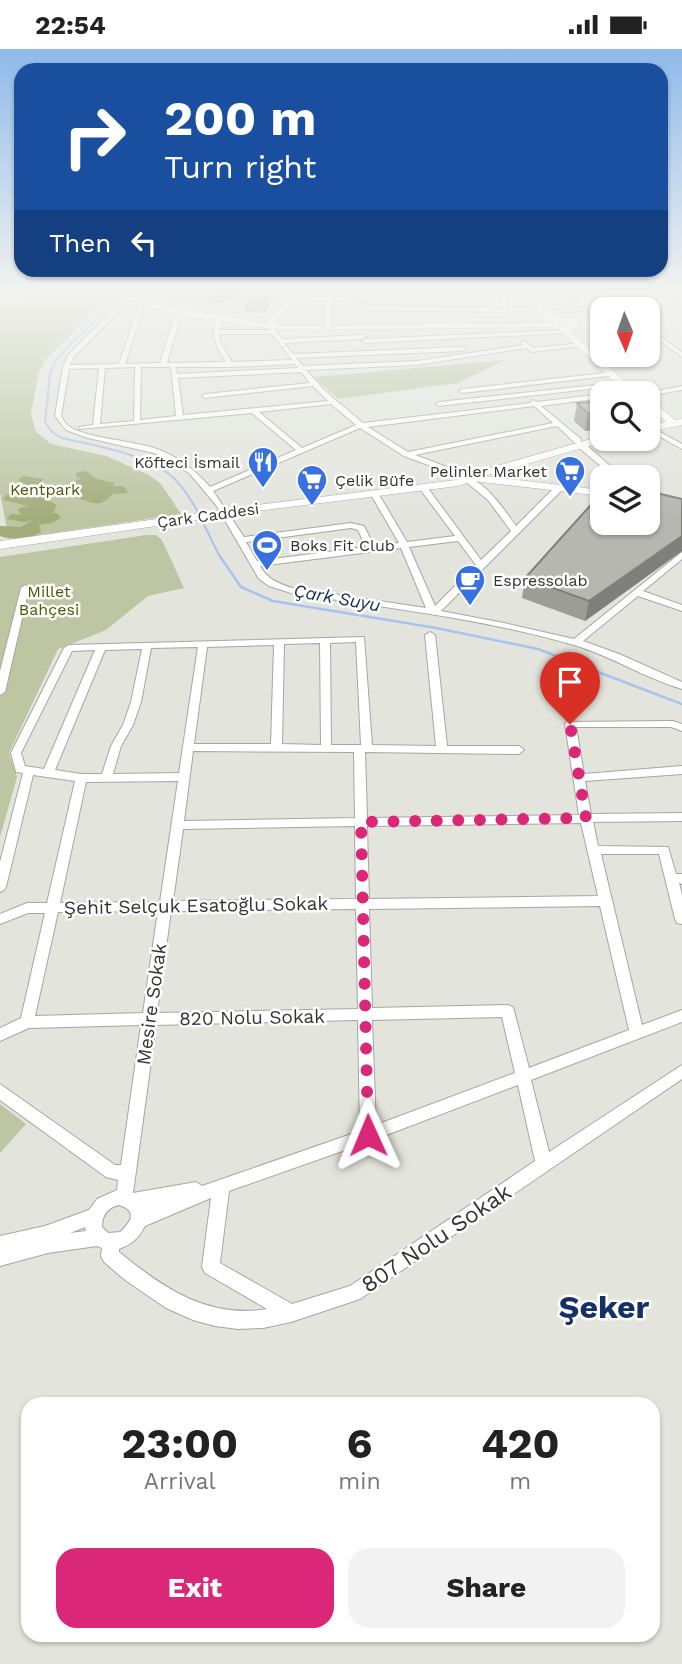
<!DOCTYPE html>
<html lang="en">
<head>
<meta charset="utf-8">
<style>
  :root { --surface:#fff; --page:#f2f2f2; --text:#222; --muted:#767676; --accent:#db2777 }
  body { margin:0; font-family:"Work Sans",sans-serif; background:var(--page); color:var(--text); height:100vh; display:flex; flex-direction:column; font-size:26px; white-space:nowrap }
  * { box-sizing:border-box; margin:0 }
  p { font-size:23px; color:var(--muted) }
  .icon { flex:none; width:38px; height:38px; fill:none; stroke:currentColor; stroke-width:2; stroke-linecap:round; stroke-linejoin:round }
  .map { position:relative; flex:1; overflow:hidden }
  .side { position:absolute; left:21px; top:1348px; width:639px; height:245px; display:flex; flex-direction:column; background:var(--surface); border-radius:21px; box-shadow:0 2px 5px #0004 }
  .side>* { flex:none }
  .hud { position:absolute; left:14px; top:14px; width:654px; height:214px; border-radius:21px; box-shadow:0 2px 5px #0004; background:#1a4fa0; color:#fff; overflow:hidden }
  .needle { width:46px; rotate:178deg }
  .controls { position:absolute; left:590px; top:248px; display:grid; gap:14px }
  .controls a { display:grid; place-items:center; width:70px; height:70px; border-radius:14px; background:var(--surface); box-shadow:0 2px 5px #0004; font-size:35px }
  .pin { position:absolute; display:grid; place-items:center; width:60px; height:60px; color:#fff; margin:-72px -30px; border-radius:50% 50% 50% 0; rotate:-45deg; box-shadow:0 0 7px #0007 }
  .pin .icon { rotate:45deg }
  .me { position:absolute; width:77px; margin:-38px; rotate:359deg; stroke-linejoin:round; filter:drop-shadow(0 0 5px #0008) }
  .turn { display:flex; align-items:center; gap:24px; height:147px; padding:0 35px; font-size:32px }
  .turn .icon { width:91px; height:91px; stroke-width:2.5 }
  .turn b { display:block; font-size:49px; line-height:60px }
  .then { display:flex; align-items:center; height:66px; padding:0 35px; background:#0003; gap:14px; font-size:26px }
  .eta { display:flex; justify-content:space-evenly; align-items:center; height:119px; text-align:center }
  .eta b { font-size:42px; font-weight:700; line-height:49px }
  .action { display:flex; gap:14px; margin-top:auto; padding:14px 35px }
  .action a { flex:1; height:80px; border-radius:21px; background:var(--accent); color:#fff; font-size:28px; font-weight:700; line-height:80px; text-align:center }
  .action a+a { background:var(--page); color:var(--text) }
  .status { display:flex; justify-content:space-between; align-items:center; height:49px; padding:0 35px; background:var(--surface); direction:ltr }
  .status svg { height:19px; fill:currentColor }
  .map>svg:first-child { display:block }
</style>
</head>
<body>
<div class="status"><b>22:54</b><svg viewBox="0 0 49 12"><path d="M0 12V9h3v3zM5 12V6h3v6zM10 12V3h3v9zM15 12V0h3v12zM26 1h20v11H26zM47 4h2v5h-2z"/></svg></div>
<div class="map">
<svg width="682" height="1615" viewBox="0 0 682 1615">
  <rect width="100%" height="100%" fill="#e3e5dd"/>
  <g fill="#bdc5a2">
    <polygon points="49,242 113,244 44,312 39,323 31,364 36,383 51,395 106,407 149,426 161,435 181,465 33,487 8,485 0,444 0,258 10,258"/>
    <polygon points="505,311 458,334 338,350 314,328"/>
    <polygon points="147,486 156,486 162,491 184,539 148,547 106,581 58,600 9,704 17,728 0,788 0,508"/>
    <polygon points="0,1055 26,1075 0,1104"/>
  </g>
  <g fill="#a2ad7a">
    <path d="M86,422L97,430L115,434L113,437H124L128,444L112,445C99,462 90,451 75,449L74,446L78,444L73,433L82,429L76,428V424Z"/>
    <path d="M24,427L43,430L40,435L31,436L34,440L46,442L44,445L47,447V451L57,456L53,464H57L61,469L52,474L39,476L41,483C30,490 13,492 0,487V477L21,478L32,471L24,473L7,470L11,465L22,466L18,462L20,459L28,457L3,451L7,445L17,444L9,441L26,436L18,431Z"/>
  </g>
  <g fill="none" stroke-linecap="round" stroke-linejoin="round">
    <path stroke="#a9c2f0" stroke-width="2" d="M125,242L56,310L50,325L45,373L53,384L62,389C95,397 142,404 169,425C193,444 206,482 220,508"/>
    <polyline stroke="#a9c2f0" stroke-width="2.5" points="219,506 241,538 273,552 436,579 538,600 682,655"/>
    <g stroke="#a5a7a0" stroke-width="2">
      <g id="street">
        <polygon points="13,242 20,242 0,252 0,248"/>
        <polygon points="329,242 335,242 331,253 368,255 365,257 331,256 331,277 328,279 325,277 325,256 294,254 297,252 326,253"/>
        <polygon points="361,242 471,242 363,245"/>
        <polygon points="499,242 505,242 508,259 579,255 577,242 583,242 585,257 501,263 366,261 363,259 366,257 502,259"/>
        <path d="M148,252L151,254L144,256L125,315L160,314L174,268L182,262L185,264L180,269L167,314L226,313C217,298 210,288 216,270L219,268L222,270L219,281H270L269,279L272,277L282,290L363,286L366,288L363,290L284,294L293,305L462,298L465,300L462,302L296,309L303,317L417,312L523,296L521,293L524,291L533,299L583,294L581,297L531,303L526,299L417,316L306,321L326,343L363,374L530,354L533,351L537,353L602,345V349L541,357L581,390V394H575L557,377L415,406L458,422V426H455L404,407L360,379L213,442L244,488L351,474L364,477L374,497L399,494L370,444L374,442L378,444L407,493L455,487L420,440L427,438L481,511L511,482L488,451L466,433V429C484,430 506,463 516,477L556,437H562V441L441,562L504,574L574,590L682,503V510L643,542L682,556V562L638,547L583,592L619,605L682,633V640C645,629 611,607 574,596C481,569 386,559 291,544L269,537L259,530L216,456L190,425L173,413L154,404L88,389L66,381L55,367L63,318L68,306L121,254ZM139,256L119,315L70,316L74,307L125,257ZM219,285H272L292,311L232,313L221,295ZM295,315L298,319L177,325L175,318H231ZM135,318L134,372L100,375L105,319ZM141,318H171L176,367L140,371ZM99,319L93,376L79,378V380L252,364L296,401L210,438C195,421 179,408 157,400C136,392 82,389 67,376C65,374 63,370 61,367L69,320ZM301,323L310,334L205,345L202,347L205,349L313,337L328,352L183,366L178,329ZM331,355L356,376L302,399L259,363ZM534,357L553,374L408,403L368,378ZM351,479L358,481L366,498L257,512L246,493ZM458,492L476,516L435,557L409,498ZM401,499L426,559L292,539C278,534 268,531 260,517Z"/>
        <polygon points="682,252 682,256 648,269 648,265"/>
        <polygon points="630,254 647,260 648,261 628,257"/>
        <polygon points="648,279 682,303 682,308 648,283"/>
        <polygon points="565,281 567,284 365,294 362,292 365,290"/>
        <polygon points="614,323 617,325 616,326 462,344 459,342 462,340"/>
        <polygon points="623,333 625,334 625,336 439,357 436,355 439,353"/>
        <polygon points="682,337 682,341 648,347 648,345 642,345"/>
        <polygon points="648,377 651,378 682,395 682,400 648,381"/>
        <polygon points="578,394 584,394 624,429 615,429 578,398"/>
        <polygon points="25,536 29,539 5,643 0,646 0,622 21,539"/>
        <path d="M430,583L435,586L447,697H519L524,701L519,705L365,703L367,769L579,766L565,675L566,673L673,672L682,675V682L671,678H576L584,725L682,717V725L585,732L591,765L682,764V772L593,773L598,797L668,798L676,825H682V835L679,834L682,846V875L677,874L675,870L659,805H601L642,976L682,961V973L531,1031L549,1103L682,1016V1030L360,1250L291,1273L263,1279L238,1280L215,1277L193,1271L166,1259L125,1231L104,1213L101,1207L102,1199L97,1197L48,1204L0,1217V1187L45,1177L89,1161L97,1150L117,1141L118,1131L106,1128L0,1051V1035L115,1116H121L141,976L29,979L0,992V979L21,969L45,864H28L0,875V865L27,854H47L75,732L33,726L6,838L4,841L0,843V813L23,724L16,723L11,704L64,599L69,596L364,588L372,696L436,697L425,586ZM356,593L361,696H331L330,594ZM320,594L321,696L282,695L284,595ZM274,596L271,695H194L207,598ZM198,598L179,724L113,725L121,697L133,676L141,653L151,599ZM142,600L131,653L123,676L111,697L102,725H81L55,721L105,601ZM95,601L44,720L25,717L21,704L72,602ZM193,702L354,703L355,769L184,772ZM178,732L160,853L60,854L86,733ZM581,774L598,847L369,850L367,777ZM355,777L356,850L173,852L183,780ZM600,857L629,981L529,1019L513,958L508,956L372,959L369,860ZM356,860L358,960L157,964L171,862ZM158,862L143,964L35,967L58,863ZM502,968L515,1024L376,1076L372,971ZM358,971L360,1082L202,1137L196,1133L133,1144L156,976ZM518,1036L535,1112L350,1237L292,1255L220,1214L229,1142L368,1093ZM211,1149L202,1218L205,1224L267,1260C208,1270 163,1239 119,1203V1200C132,1195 138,1190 145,1177ZM119,1156C138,1162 131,1173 120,1183L108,1184L102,1178C102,1166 107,1159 119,1156ZM85,1178L86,1182L70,1184Z"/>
      </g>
    </g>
    <g stroke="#a5a7a0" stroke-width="1">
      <g id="secondary">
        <path d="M110,242H140L152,254L268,275V271L295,242H303L275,273L277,277L548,274L538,262L534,242H542C550,282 571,268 602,261H603L602,265L577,272L580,277L569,281L638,345H627L559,280L552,278L277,281L182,266L146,258L136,246ZM558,273L571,275L556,274Z"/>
        <polygon points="655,242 666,242 627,261 616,261"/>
        <polygon points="648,348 675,371 682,370 682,376 648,383 648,377 666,373 648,356"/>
        <polygon points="602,387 602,390 608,390 607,392 484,427 602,441 602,447 473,432 458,437 257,462 0,500 0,492 257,456 456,431 479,422"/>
      </g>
    </g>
    <use href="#street" fill="#fff" fill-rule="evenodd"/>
    <use href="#secondary" fill="#fff" fill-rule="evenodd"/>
  </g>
  <g fill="#9c9d97">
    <polygon points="166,242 291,242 289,245 280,245 277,250 268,250 267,263 263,264 245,263 244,250 211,254 211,251 172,251"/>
    <polygon points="591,353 599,380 585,382 574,372 577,354"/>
    <polygon points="682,450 682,502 585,572 522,549 525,529 602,474"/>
  </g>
  <g fill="#7f807b">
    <polygon points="210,242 246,242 244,250 211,254"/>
    <polygon points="267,242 268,250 267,263 263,264 262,249"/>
    <polygon points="602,363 599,380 585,382 588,364"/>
    <polygon points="682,483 682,502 585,572 589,552"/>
  </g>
  <g fill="#b5b7b0" stroke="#7f807b" stroke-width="2">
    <polygon points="245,242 267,242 267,248 262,249 244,248"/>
    <polygon points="591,353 602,362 602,363 588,364 577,354"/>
    <polygon points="648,442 682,450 682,487 589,552 525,529 597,449 602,450 602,474 648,474"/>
  </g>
  <linearGradient id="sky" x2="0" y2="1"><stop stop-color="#8fbaeb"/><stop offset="0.52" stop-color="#f2f3f0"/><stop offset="1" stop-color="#f2f3f0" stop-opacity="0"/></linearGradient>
  <rect width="682" height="468" fill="url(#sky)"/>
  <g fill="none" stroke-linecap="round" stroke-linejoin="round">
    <polyline stroke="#db2777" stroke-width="12" stroke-dasharray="0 21.6" points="368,1086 361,773 586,769 570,675"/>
  </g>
  <defs>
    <g id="restaurant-pin" transform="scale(1.575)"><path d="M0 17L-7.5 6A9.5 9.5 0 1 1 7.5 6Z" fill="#3870df" stroke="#fff"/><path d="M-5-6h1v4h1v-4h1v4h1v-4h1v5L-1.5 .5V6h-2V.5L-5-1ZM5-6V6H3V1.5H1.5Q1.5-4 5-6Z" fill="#fff"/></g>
    <g id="supermarket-pin" transform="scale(1.575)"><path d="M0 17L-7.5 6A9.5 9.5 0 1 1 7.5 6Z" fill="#3870df" stroke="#fff"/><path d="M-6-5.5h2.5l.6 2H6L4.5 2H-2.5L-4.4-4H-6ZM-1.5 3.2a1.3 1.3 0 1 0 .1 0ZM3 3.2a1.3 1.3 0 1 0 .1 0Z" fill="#fff"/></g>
    <g id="stadium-pin" transform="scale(1.575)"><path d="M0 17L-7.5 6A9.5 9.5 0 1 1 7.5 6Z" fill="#3870df" stroke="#fff"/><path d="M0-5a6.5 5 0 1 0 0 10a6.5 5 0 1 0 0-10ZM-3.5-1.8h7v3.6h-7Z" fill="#fff"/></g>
    <g id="cafe-pin" transform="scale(1.575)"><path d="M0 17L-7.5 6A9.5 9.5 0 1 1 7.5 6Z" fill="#3870df" stroke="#fff"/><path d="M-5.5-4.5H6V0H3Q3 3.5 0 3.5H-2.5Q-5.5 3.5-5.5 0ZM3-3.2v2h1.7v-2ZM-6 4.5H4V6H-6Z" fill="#fff"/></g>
  </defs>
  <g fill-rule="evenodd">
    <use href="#restaurant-pin" x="263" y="413"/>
    <use href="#supermarket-pin" x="570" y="422"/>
    <use href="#supermarket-pin" x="312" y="431"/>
    <use href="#stadium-pin" x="267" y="496"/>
    <use href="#cafe-pin" x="470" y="531"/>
  </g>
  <g text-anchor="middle" stroke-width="5" stroke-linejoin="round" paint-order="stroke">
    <g font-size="16" fill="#343532" stroke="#fff" text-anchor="start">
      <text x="240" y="419" text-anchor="end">Köfteci İsmail</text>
      <text x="547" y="428" text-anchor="end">Pelinler Market</text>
      <text x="335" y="437">Çelik Büfe</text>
      <text x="290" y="502">Boks Fit Club</text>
      <text x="493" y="537">Espressolab</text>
    </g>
    <g font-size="16" fill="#4e5903" stroke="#fff">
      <text x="45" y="446">Kentpark</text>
      <text x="49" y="548">Millet<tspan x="49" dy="18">Bahçesi</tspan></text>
    </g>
    <g font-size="16" fill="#343532" stroke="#fff">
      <text transform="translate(208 466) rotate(-8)" y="6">Çark Caddesi</text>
    </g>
    <g font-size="18" font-style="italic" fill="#132e64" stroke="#fff">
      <text transform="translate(337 549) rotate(10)" y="6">Çark Suyu</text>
    </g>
    <g font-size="19" fill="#343532" stroke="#fff">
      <text transform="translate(196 856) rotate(-1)" y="7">Şehit Selçuk Esatoğlu Sokak</text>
      <text transform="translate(151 955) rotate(-82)" y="7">Mesire Sokak</text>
      <text transform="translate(252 968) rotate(-1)" y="7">820 Nolu Sokak</text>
    </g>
    <g font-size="23" fill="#343532" stroke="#fff">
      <text transform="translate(436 1189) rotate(-34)" y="8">807 Nolu Sokak</text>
    </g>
    <g font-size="32" font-weight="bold" fill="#153066" stroke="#fff">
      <text x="604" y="1269">Şeker</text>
    </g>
  </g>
</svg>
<div class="controls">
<a><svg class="needle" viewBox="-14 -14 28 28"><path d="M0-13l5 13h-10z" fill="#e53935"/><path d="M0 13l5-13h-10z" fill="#767676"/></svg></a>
<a><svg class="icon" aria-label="search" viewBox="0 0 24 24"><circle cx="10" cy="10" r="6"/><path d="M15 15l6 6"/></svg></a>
<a><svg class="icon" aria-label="layers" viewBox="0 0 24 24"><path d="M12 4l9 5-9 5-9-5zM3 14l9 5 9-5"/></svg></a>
</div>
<div class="pin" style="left:570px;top:675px;background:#d93025"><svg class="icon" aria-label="arrive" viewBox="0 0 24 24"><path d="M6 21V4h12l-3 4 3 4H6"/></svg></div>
<svg class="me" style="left:368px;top:1086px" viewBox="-20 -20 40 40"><path d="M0-17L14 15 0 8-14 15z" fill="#db2777" stroke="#fff" stroke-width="4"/></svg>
<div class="hud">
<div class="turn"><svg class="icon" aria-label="right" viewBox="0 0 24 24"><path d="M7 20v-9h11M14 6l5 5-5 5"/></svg><div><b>200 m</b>Turn right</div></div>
<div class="then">Then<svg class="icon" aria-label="left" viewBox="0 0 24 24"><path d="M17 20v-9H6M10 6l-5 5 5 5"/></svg></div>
</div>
<section class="side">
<div class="eta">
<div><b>23:00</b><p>Arrival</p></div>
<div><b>6</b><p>min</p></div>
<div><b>420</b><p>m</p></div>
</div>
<div class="action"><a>Exit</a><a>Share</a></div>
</section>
</div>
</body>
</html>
